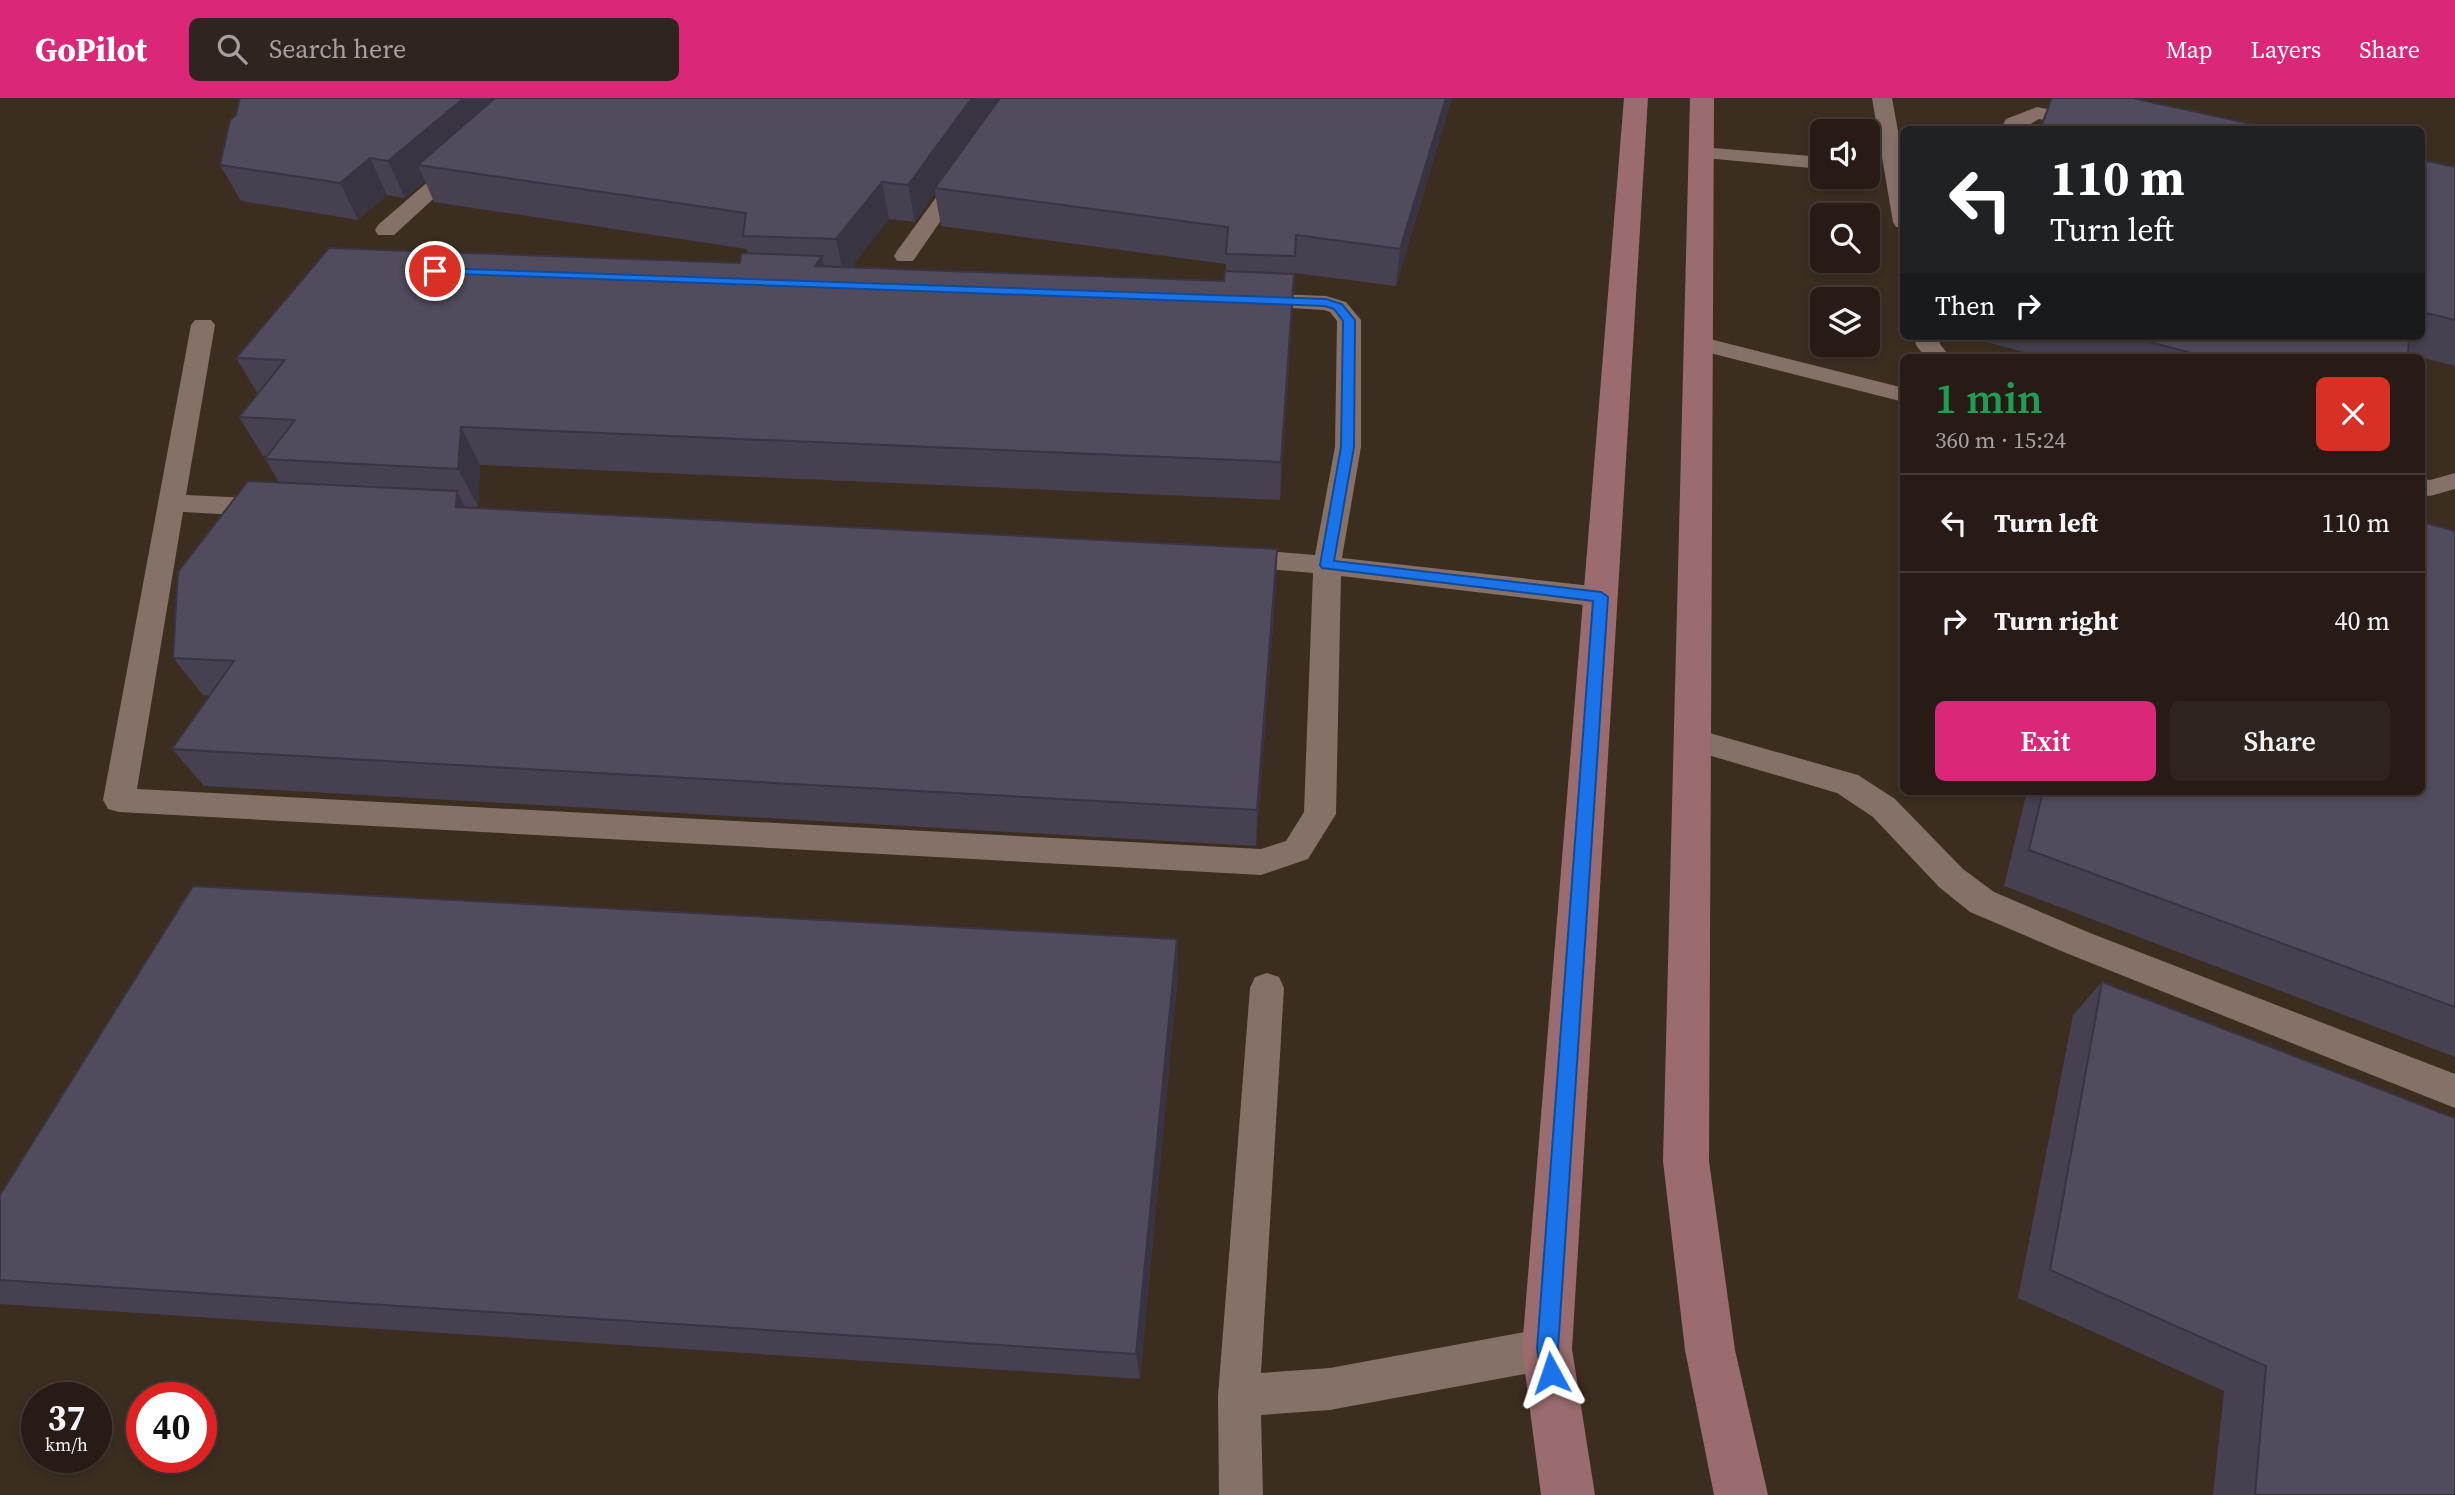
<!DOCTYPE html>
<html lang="en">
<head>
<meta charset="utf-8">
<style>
  :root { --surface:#281b16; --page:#30241f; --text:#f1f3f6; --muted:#a5a1a1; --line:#443935; --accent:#db2777 }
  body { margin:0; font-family:"Source Serif 4",serif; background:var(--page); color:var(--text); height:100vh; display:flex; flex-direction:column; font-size:26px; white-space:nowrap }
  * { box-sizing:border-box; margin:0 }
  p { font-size:23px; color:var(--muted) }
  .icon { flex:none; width:38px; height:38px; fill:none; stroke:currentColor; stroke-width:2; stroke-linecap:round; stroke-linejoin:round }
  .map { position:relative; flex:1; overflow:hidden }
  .side { position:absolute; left:1900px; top:256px; width:525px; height:441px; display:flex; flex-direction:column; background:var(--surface); border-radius:10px; box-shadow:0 4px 10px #0003,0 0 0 2px var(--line) }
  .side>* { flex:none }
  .top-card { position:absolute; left:1900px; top:28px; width:525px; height:214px; border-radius:10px; box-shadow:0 4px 10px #0003,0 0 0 2px var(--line); background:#202124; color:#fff; overflow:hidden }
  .fabs { position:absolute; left:1810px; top:21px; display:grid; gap:14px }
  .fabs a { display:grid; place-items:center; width:70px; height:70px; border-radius:10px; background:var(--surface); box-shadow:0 4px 10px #0003,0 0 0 2px var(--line); font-size:35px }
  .speed { position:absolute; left:21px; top:1284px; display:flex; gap:14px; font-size:35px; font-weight:700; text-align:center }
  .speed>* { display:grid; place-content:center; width:91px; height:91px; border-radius:50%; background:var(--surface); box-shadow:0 4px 10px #0003,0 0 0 2px var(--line); line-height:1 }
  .speed small { font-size:18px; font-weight:400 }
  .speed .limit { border:10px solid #d22; background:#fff; color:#111 }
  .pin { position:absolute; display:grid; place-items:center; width:60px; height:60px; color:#fff; margin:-30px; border:4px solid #fff; border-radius:50%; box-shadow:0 2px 7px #0007 }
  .me { position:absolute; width:77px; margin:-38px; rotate:355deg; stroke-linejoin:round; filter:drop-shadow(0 0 5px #0008) }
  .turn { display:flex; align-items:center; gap:24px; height:147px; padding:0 35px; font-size:32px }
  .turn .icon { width:91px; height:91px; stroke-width:2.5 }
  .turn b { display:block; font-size:49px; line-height:60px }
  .then { display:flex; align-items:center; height:66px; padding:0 35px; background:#0003; gap:14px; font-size:26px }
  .round { display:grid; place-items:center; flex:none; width:74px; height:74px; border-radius:10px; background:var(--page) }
  .overview { display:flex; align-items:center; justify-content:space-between; height:119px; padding:0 35px }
  h1 { font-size:42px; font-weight:600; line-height:52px; color:#1e9e55 }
  .cta { display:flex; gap:14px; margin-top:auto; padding:14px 35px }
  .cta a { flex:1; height:80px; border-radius:10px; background:var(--accent); color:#fff; font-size:28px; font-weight:600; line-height:80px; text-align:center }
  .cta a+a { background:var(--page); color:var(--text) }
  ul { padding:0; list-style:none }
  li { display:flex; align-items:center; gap:21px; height:98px; padding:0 35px; border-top:2px solid var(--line) }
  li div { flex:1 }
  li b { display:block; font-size:26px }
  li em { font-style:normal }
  header { display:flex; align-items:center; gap:42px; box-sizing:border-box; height:98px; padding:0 35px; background:var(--accent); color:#fff }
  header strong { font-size:33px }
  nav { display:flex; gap:38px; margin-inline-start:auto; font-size:24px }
  .search { width:490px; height:63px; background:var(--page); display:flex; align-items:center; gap:18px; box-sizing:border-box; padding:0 24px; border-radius:10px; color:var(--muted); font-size:26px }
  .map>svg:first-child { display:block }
</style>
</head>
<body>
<header>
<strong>GoPilot</strong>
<div class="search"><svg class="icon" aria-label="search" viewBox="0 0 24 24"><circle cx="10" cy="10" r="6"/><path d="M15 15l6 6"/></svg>Search here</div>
<nav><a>Map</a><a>Layers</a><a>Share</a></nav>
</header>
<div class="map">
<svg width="2455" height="1397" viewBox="0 0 2455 1397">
  <rect width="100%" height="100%" fill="#35241d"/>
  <path fill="#3b2d20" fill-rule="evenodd" d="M0,0H2455V1397H0ZM1904,32H2422V238H1904ZM1822,33H1867V79H1822ZM1822,117H1867V163H1822ZM1822,201H1867V247H1822ZM1904,259H2422V693H1904ZM37,1300H96V1360H37ZM142,1300H201V1360H142Z"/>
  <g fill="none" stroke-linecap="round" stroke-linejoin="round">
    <g fill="#867168" fill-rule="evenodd">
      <polygon points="1872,0 1892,0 1904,66 1904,130 1896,129 1893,124"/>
      <polygon points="2037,9 2124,26 2134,32 2091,32 2039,21 2020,32 2000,32 2006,21"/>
      <polygon points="1701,49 1822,59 1822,71 1694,59 1691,55 1694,51"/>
      <polygon points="460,60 467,62 470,66 467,70 394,137 378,137 375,132 378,127 453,62"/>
      <polygon points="963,70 970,72 973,76 913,163 897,163 894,158 897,153 956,72"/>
      <polygon points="1251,195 1326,198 1346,204 1361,222 1361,349 1342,460 1601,489 1611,492 1615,499 1611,506 1601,509 1341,478 1336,716 1308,761 1261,777 119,714 108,711 103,702 191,227 195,222 211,222 215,227 186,397 273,401 282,404 286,410 282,416 273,419 183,414 137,691 1261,751 1286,743 1304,714 1313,475 1233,468 1223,466 1219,459 1223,452 1233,450 1315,457 1335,349 1337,223 1330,214 1324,212 1243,207 1240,202 1243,197"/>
      <polygon points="1698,238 1904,290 1904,304 1690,250 1686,245 1690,240"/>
      <polygon points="1914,238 1938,238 1940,246 1950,259 1925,259 1916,247"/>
      <polygon points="2455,375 2455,391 2430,398 2422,397 2422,381 2430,382"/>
      <polygon points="1692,630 1858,677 1895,701 1963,771 1994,794 2090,835 2455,976 2455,1010 2066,855 1970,814 1939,789 1873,719 1837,695 1681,649 1677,641 1681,633"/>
      <polygon points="1267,875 1279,879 1284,890 1261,1275 1330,1270 1547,1230 1562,1236 1568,1251 1562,1266 1547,1272 1330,1312 1261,1317 1263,1397 1219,1397 1218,1298 1250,890 1255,879"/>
    </g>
    <g fill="#9a6c6f" fill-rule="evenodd">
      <polygon points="1624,0 1648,0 1572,1251 1595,1397 1541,1397 1522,1251"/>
      <polygon points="1690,0 1714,0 1709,1063 1735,1252 1768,1397 1714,1397 1685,1252 1663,1063"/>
    </g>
  </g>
  <g fill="#464050" fill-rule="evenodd">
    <path d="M240,0H1452L1396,188L1295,175L1280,402L480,367L478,409L465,408L1276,489L1256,748L204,688L172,651L210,598L203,597L173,560L279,384L265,361L267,358H263L239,319L258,296L236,260L740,165L748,156L747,151L434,104L425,83L405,100L387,97L358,122L241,103L220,67L236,17ZM935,95L941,128L1226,166V173L1224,183L851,169L889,121L915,124Z"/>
    <polygon points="2052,0 2132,0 2279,32 2038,32"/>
    <polygon points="2422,62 2455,69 2455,268 2408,256 2408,259 2042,259 1964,238 2422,238"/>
    <polygon points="2455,433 2455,959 2004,788 2027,693 2422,693"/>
    <polygon points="1177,841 1178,875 1140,1281 0,1206 0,1097"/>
    <polygon points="2102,884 2455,1397 2213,1397 2224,1293 2018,1200 2073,917"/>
  </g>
  <g fill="#393441">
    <polygon points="464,0 520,0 418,67 425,83 405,100 388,63"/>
    <polygon points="972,0 1003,0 935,90 935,95 915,124 908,87"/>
    <polygon points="1446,0 1452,0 1396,188 1400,151"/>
    <polygon points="370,60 387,97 358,122 340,85"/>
    <polygon points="882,84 889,121 844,179 836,141"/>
    <polygon points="822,158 831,196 815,168"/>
    <polygon points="1294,176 1292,213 1280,402 1281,364"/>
    <polygon points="461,329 480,367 478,409 458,371"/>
    <polygon points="457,393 477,432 456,409"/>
    <polygon points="1277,451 1276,489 1256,748 1257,712"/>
    <polygon points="1177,841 1178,875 1140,1281 1136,1256"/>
  </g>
  <g fill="#514b5d" stroke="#393441" stroke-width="2">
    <polygon points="240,0 464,0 388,63 370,60 340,85 220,67 230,22 236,17"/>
    <polygon points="495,0 972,0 908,87 882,84 836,141 743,138 746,115 418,67"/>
    <polygon points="1000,0 1446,0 1400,151 1296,137 1295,158 1226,156 1228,129 935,90"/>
    <polygon points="2052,0 2132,0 2279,32 2040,32"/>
    <polygon points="2422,62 2455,69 2455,222 2422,214"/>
    <polygon points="329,150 740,165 741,155 822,158 815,168 1224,183 1225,173 1294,176 1281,364 461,329 458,371 265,361 295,322 239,319 285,262 236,260"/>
    <polygon points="2127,238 2409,238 2408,259 2207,259"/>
    <polygon points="248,383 457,393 456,409 1277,451 1257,712 172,651 234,563 173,560 178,474"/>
    <polygon points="2422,424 2455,433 2455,909 2029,752 2043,693 2422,693"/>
    <polygon points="193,788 1177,841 1136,1256 0,1182 0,1097"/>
    <polygon points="2102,884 2455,1020 2455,1397 2255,1397 2266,1268 2050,1172"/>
  </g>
  <polygon fill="#1a73e8" stroke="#114b97" stroke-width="2" points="435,170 1326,201 1342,206 1355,222 1354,349 1334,463 1601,494 1608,499 1558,1251 1561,1275 1558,1283 1551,1286 1543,1283 1537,1251 1593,503 1322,470 1320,467 1341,349 1343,223 1334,211 1325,208 431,175 431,171"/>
</svg>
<div class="fabs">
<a><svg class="icon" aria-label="sound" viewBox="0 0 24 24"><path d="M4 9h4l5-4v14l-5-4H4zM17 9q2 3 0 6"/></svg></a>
<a><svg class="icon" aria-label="search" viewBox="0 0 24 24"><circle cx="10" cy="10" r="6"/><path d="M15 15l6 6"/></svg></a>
<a><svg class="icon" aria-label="layers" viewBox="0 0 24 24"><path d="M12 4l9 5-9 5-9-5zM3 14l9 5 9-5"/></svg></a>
</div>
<div class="speed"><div>37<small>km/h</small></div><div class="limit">40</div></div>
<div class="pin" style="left:435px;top:173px;background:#d93025"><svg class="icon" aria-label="arrive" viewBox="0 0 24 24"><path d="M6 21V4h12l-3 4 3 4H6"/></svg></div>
<svg class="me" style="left:1551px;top:1275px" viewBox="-20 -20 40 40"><path d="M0-17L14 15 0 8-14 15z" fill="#1a73e8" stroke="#fff" stroke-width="4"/></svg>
<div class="top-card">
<div class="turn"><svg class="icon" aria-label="left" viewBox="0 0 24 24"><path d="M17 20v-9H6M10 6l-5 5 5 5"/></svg><div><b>110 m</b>Turn left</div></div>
<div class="then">Then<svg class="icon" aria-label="right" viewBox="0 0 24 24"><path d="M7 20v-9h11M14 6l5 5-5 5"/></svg></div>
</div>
<section class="side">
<div class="overview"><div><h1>1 min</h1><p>360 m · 15:24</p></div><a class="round" style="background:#d93025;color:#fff"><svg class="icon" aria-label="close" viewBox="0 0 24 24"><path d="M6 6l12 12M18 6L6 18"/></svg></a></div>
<ul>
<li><svg class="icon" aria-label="left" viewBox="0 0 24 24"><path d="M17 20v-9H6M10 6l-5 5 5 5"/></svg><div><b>Turn left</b></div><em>110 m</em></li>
<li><svg class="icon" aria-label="right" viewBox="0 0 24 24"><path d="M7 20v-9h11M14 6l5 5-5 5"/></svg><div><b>Turn right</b></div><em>40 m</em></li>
</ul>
<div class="cta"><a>Exit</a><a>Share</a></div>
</section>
</div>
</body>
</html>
